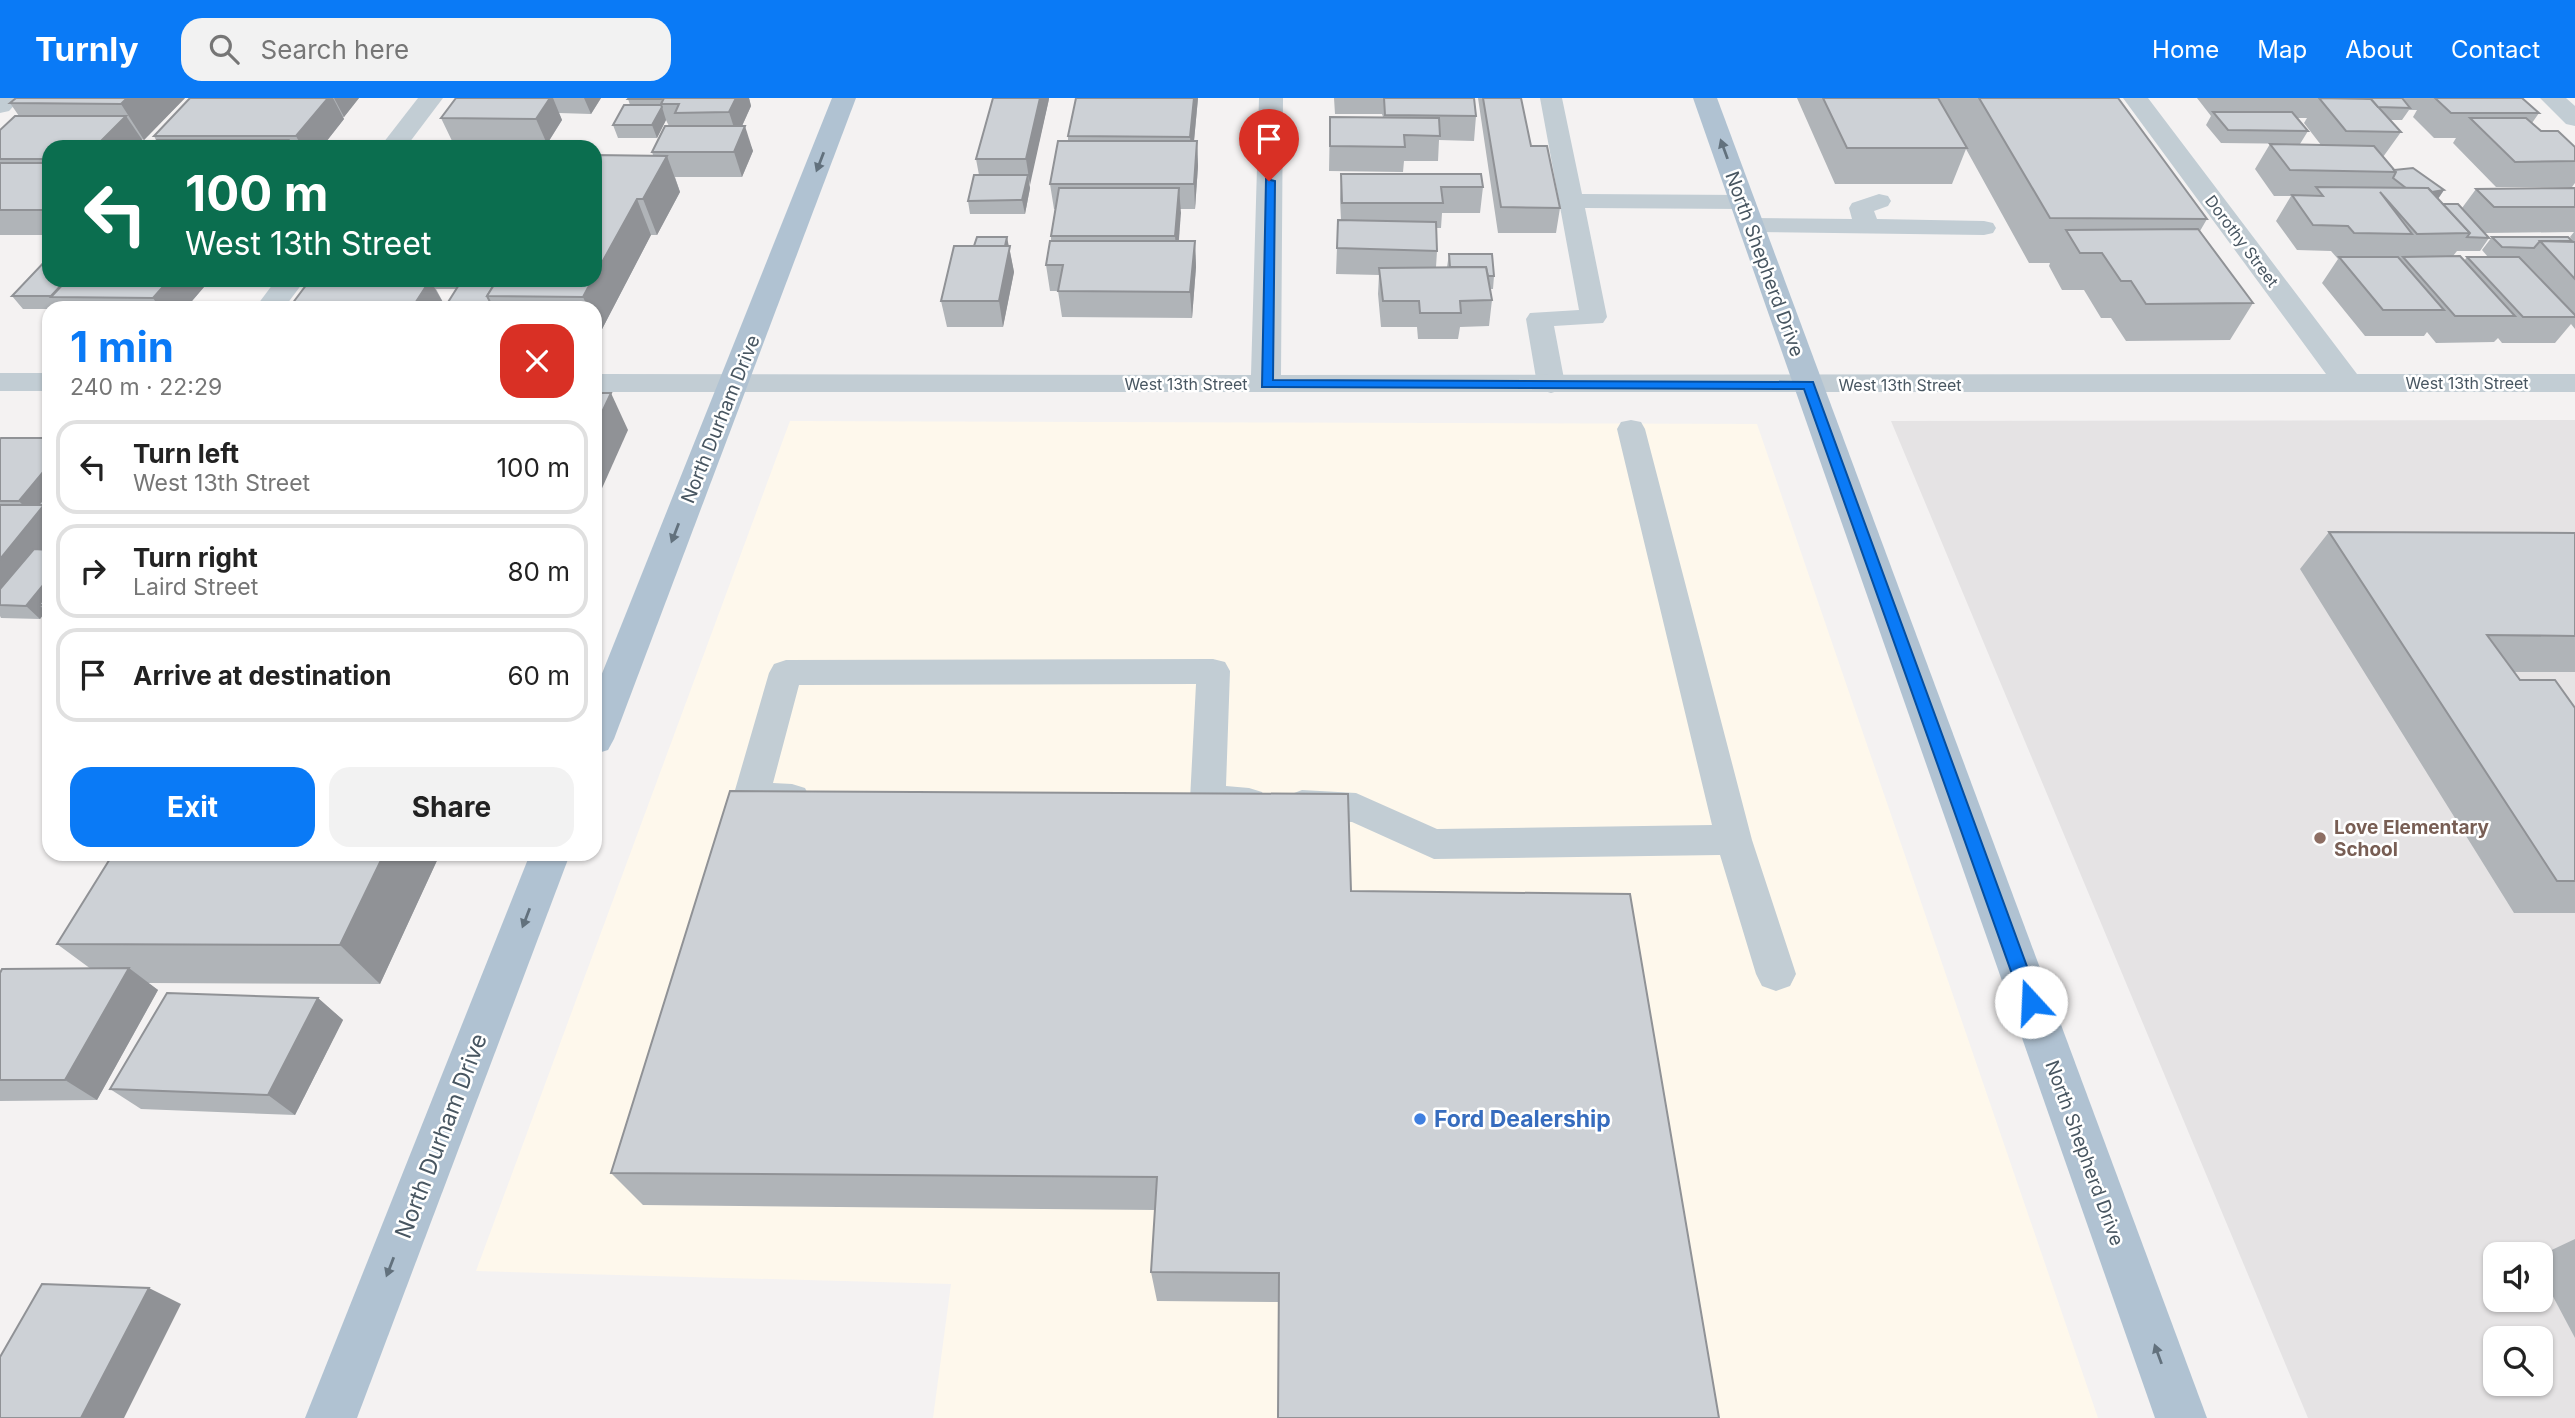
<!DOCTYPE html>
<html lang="en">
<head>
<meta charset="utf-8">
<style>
  :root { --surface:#fff; --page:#f2f2f2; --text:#222; --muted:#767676; --line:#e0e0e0; --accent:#0a7af6 }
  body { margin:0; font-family:Inter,sans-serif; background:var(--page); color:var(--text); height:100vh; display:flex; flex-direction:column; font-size:26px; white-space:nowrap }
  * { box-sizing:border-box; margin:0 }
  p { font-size:23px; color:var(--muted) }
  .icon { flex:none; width:38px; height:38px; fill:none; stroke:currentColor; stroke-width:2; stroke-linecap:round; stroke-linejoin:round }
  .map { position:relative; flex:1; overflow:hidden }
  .panel { position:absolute; left:42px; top:203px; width:560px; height:560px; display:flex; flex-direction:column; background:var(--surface); border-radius:21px; box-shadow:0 2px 5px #0004 }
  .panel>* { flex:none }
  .hud { position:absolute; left:42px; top:42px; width:560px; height:147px; border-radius:21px; box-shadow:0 2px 5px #0004; background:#0b6e4f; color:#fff; overflow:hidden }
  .fabs { position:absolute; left:2483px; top:1144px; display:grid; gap:14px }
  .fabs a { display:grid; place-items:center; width:70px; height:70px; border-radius:14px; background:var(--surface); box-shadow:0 2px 5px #0004; font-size:35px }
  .pin { position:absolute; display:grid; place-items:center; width:60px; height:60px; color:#fff; margin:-72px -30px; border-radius:50% 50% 50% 0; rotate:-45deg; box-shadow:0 0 7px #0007 }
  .pin .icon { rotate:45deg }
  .me { position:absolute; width:77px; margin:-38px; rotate:340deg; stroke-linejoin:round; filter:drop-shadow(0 0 5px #0008) }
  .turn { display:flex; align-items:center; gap:24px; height:147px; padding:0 28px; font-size:32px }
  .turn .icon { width:91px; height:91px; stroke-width:2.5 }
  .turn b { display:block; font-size:49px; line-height:60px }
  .round { display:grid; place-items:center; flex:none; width:74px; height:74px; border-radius:21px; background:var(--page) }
  .headline { display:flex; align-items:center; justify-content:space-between; height:119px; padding:0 28px }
  h1 { font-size:42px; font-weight:700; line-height:52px; color:var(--accent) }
  .primary-button { display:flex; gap:14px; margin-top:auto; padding:14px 28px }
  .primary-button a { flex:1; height:80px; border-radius:21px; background:var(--accent); color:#fff; font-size:28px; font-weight:700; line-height:80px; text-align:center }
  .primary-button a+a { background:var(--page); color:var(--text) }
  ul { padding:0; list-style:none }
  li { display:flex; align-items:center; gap:21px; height:94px; margin:0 14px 10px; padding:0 14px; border:4px solid var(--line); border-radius:21px }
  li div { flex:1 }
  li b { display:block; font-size:26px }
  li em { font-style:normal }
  header { display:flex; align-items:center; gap:42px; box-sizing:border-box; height:98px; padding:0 35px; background:var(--accent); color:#fff }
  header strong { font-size:33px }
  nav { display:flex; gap:38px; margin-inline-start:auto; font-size:24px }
  .search { width:490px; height:63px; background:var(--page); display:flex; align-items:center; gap:18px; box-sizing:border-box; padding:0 24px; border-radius:21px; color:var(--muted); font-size:26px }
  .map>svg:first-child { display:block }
</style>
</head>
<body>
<header>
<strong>Turnly</strong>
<div class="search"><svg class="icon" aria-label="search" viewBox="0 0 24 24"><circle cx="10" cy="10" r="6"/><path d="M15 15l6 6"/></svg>Search here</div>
<nav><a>Home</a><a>Map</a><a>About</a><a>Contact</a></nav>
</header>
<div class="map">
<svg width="2575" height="1320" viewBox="0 0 2575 1320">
  <rect width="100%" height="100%" fill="#f4f2f2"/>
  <polygon fill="#fef8ec" points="790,323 1757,326 2098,1320 933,1320 951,1186 476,1173"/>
  <path fill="#e5e3e4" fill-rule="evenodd" d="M2575,322V1320H2308L1891,323ZM2496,1157H2541V1202H2496ZM2496,1241H2541V1286H2496Z"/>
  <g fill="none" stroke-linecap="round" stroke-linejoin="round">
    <g fill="#c2cdd4" fill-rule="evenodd">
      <polygon points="1540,0 1562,0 1582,96 1743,97 1752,99 1755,104 1752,109 1743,111 1585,110 1607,219 1603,225 1554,228 1565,286 1561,292 1551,295 1541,292 1537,286 1526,221 1530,215 1579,212"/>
      <polygon points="1879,96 1888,98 1891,103 1888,108 1874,113 1877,121 1984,123 1993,125 1996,130 1993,135 1984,137 1751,134 1742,132 1739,127 1742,122 1751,120 1852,121 1849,110 1852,105"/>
      <polygon points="1631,322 1641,324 1645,331 1752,742 1796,876 1790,888 1776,893 1762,888 1756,876 1720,757 1434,761 1352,724 1302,722 1289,717 1284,707 1289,697 1302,692 1356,695 1437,731 1712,727 1617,331 1621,324"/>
      <path d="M1213,561L1225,564L1230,573L1226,688L1249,690L1262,694L1267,704L1262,714C1241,721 1216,719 1195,712L1190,702L1196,586L799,587L773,685L792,686L805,690L810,700L805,710C784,717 759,716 738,709L733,699L769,575L774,566L786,562Z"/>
    </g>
    <g fill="#c2cdd4" fill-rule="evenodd">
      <polygon points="0,0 21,0 9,13 0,15"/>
      <polygon points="418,0 443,0 406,49 380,49"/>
      <polygon points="1259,0 1283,0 1281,277 2326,276 2123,0 2148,0 2357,276 2575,276 2575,294 595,294 595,276 1251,277"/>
      <polygon points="2540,0 2566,0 2575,8 2575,28 2566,26"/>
      <polygon points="276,182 305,182 284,210 255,210"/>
      <rect x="0" y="275" width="49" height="18"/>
    </g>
    <g fill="#b0c2d2" fill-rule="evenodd">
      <polygon points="832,0 856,0 614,641 608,652 595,656 595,593"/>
      <polygon points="1693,0 1717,0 2207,1320 2155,1320"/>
      <polygon points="530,756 570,756 357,1320 305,1320"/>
    </g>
  </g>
  <g fill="#b0b4b8" fill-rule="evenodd">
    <polygon points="16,0 185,0 144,42 142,41 143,43 137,49 49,49 49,137 0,137 0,32 19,18 10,5"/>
    <polygon points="190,0 359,0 344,19 343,19 344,21 322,49 150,49 156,42 154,38"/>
    <polygon points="456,0 601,0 591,16 559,15 562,22 547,46 453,45 441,20"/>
    <polygon points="629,0 749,0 751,8 742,28 753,53 742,79 675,79 680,94 657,137 651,137 600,235 595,235 595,210 446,210 445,209 457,191 436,191 445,208 310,182 595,182 653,57 652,54 669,28 666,22 657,40 618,40 613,27 630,7 628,1"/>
    <polygon points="1076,0 1198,0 1194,43 1197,43 1198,68 1195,111 1180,111 1179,143 1195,143 1196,169 1192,220 1062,219 1058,193 1050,193 1046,167 1051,143 1051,138 1055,111 1054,111 1050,86 1068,43 1068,38"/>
    <polygon points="1334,0 1474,0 1476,18 1474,43 1439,42 1438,63 1404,63 1403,74 1329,73 1330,19 1383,19 1382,16 1335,16"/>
    <polygon points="1478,0 1521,0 1531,48 1560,110 1556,135 1498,135"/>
    <polygon points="1797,0 2118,0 2207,121 2200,133 2253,205 2230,242 2126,243 2111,220 2101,220 2084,192 2062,192 2049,168 2050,165 2029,165 1966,51 1952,86 1835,86"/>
    <path d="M2197,0H2522L2539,15L2532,25L2541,33L2575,49V85L2572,89H2496L2453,45L2456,40H2434L2413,19L2417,12H2409L2402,22H2390L2401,34L2383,59L2394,72L2444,92L2438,101L2443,106L2462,110L2476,91L2575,90V231L2571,226L2555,245H2502L2498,240L2494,244L2436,245L2427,234L2424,238H2365L2322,185L2338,161L2331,153L2297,152L2276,123L2291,98H2274L2255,71L2270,46L2321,47L2304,25L2307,20H2297L2308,33L2300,46L2221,45L2206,27L2211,18ZM2574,134L2570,139L2574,144L2492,139L2482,152L2488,159H2467L2464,163L2453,158L2457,153H2480L2489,140L2485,135Z"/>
    <polygon points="1049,1 1029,87 1030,90 1025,116 970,116 968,103 979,77 976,61"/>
    <polygon points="1341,76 1483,89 1480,115 1442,115 1441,130 1436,130 1437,153 1436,169 1447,169 1449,156 1494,178 1493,191 1490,191 1492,202 1489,228 1460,229 1458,241 1418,241 1417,229 1381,229 1378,196 1379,177 1336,176 1338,122 1341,122 1340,101"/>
    <polygon points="1009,148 1014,174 1003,229 947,229 941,203"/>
    <polygon points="210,182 186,210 49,210 49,211 23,211 12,198"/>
    <polygon points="49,340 49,517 46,513 40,521 1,520 0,518 0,341"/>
    <polygon points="2329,434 2575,435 2575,574 2514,574 2520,582 2575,610 2575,815 2514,815 2300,471"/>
    <polygon points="113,756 440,756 380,886 148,885 158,892 97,1002 0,1003 0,875 91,871 57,846"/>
    <polygon points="1351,793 1279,1204 1157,1203 1151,1174 1155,1112 643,1107 611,1075"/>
    <polygon points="318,900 343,922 295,1017 141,1011 110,991"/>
    <polygon points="2575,1141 2575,1240 2541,1176 2541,1157"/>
  </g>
  <g fill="#909296">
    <polygon points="127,0 185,0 144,42 121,6"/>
    <polygon points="328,0 333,0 344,21 322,49 302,49 296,38"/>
    <polygon points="334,0 359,0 344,19"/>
    <polygon points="550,0 553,0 562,22 547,46 536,21"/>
    <polygon points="584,0 601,0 591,16"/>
    <polygon points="736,0 749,0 751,8 737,39 729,14"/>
    <polygon points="1040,0 1049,0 1049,1 1030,87 1026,61"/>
    <polygon points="1194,0 1198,0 1192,64 1190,39"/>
    <polygon points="662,9 666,22 657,40 652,27"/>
    <polygon points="126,18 143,43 137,49 95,49"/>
    <polygon points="745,28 753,53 742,79 734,54"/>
    <polygon points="288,42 292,49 282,49"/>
    <polygon points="1197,43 1198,68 1195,111 1194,86"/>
    <polygon points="667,58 680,94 657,137 643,101"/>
    <polygon points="1028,77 1030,90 1025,116 1022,102"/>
    <polygon points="1179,90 1181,115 1177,164 1175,138"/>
    <polygon points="2444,92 2435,105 2416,97"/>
    <polygon points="637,101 651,137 600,235 595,224 595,210 588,210 583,199 592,182 595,182 595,177"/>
    <polygon points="49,107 49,118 44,112"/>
    <polygon points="1007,139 1014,174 1003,229 999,203 1003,157"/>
    <polygon points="1195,143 1196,169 1192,220 1190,194"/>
    <polygon points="169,182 210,182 186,210 160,210 153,200"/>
    <polygon points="430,182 445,208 443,210 412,210"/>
    <polygon points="490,204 494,210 488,210"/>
    <polygon points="611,295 628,332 595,406 595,329"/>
    <polygon points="49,367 49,408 44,408 49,413 49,457 0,500 0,461 34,419 19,403"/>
    <polygon points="49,480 49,507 39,507 46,513 40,521 26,508"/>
    <polygon points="384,756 440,756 380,886 340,847"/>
    <polygon points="129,870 158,892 97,1002 65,982"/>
    <polygon points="318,900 343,922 295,1017 268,997"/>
    <polygon points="149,1190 181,1206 124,1320 81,1320"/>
  </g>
  <g fill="#cdd1d6" stroke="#909296" stroke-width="2">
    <polygon points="16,0 127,0 121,6 10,5"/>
    <polygon points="190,0 328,0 296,38 154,38"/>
    <polygon points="456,0 550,0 536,21 441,20"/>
    <polygon points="629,0 662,0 661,1 628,1"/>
    <polygon points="664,0 736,0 729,14 675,15 679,6 661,6"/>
    <polygon points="993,0 1040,0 1026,61 976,61"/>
    <polygon points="1076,0 1194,0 1190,39 1068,38"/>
    <polygon points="1384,0 1474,0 1476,18 1385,17"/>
    <polygon points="1483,0 1521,0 1531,48 1547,48 1560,110 1501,109"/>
    <polygon points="1823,0 1938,0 1967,50 1847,50"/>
    <polygon points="1979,0 2118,0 2207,121 2050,120"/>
    <polygon points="2319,0 2371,1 2401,34 2346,33"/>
    <polygon points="2364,0 2402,0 2410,10 2378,9 2371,1"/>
    <polygon points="2435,0 2522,0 2539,15 2451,15"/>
    <polygon points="624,7 661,7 662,9 652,27 613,27"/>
    <polygon points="2213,14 2292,14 2308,33 2228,32"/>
    <polygon points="15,18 126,18 95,49 49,49 49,61 0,61 0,32"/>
    <polygon points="1330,19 1439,20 1440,38 1404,37 1405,49 1330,48"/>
    <polygon points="2470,20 2526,20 2541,33 2558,33 2575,49 2575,63 2515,64"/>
    <polygon points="665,28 745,28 734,54 652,54"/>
    <polygon points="157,42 288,42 282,49 150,49"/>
    <polygon points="1058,43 1197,43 1194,86 1050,86"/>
    <polygon points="2270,46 2374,48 2396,74 2290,72"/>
    <polygon points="595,57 667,58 643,101 637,101 595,177"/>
    <polygon points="0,65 49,65 49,107 44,112 0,112"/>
    <polygon points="2413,70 2444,92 2432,94 2428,90 2406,90 2393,80 2396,74 2394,72"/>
    <polygon points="1341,76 1481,76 1483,89 1441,89 1443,105 1342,105"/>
    <polygon points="974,77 1028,77 1022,102 968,103"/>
    <polygon points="2316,89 2428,90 2470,135 2417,136 2380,94 2412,136 2354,135 2348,128 2313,127 2292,97 2323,98"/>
    <polygon points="1059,90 1179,90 1175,138 1051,138"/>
    <polygon points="2575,90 2575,109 2494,109 2476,91"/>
    <polygon points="2443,106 2458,106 2489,140 2467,139 2470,135"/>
    <polygon points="1338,122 1436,124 1437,153 1337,150"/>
    <polygon points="2198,131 2253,205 2146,206 2131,183 2121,183 2102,155 2080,155 2066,132"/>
    <polygon points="977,139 1007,139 1005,148 974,148"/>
    <polygon points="2492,139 2568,139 2572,143 2540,143 2534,150 2502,149"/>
    <polygon points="1050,143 1195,143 1190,194 1058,193 1063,167 1046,167"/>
    <polygon points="2540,143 2575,144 2575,181"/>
    <polygon points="954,148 1010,148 999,203 941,203"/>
    <polygon points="1449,156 1492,156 1494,178 1488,178 1486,169 1450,169"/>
    <polygon points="2460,158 2515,218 2455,218 2403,159"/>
    <polygon points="49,159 49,182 66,182 51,198 12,198"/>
    <polygon points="2339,159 2398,159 2444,212 2383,212"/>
    <polygon points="2467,159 2519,159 2575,217 2575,219 2523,219"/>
    <polygon points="1486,169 1492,202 1460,203 1461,215 1420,215 1419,203 1383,203 1379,170"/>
    <polygon points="67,182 169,182 153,200 51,199"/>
    <polygon points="310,182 430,182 412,210 289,210"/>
    <polygon points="462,182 497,182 487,198 490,204 487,209 445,209"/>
    <polygon points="497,182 592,182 583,199 487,198"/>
    <polygon points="595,295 611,295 595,329"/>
    <polygon points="1,340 49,340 49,367 19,403 0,403 0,341"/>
    <polygon points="49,394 49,408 38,407"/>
    <polygon points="0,407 44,407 0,461"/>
    <polygon points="2329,434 2575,435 2575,538 2487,537 2520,582 2555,582 2575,610 2575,783 2557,783"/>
    <polygon points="34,451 49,452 49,480 26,508 0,507 0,491"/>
    <polygon points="49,493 49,507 39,507"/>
    <polygon points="730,693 1348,696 1351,793 1630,796 1719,1320 1278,1320 1279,1175 1151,1174 1157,1079 611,1075"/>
    <polygon points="113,756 384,756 340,847 57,846"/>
    <polygon points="129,870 65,982 0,982 0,875 2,871"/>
    <polygon points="167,895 318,900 268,997 110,991"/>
    <polygon points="42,1186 149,1190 81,1320 0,1320 0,1259"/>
  </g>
  <defs><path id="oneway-solid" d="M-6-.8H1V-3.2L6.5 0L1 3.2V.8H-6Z" transform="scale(1.75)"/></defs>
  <g fill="#62717d">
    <use href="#oneway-solid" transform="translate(1724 51) rotate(-110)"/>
    <use href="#oneway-solid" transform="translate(820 64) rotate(111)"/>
    <use href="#oneway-solid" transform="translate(675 435) rotate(111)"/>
    <use href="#oneway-solid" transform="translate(526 820) rotate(111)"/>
    <use href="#oneway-solid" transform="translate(390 1169) rotate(111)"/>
    <use href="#oneway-solid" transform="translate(2158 1256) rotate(-110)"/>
  </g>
  <polygon fill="#0a7af6" stroke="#064fa0" stroke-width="2" points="1266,81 1275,83 1273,282 1813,284 2040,904 2038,910 2031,912 2025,910 2022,904 1804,291 1262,289"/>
  <circle fill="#8d6e63" stroke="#fff" stroke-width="2.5" cx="2320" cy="740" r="7"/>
  <circle fill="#3f7fe0" stroke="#fff" stroke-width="2.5" cx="1420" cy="1021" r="7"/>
  <g text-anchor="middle" stroke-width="5" stroke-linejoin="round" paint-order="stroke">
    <g font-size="16" fill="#485661" stroke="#fff">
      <text transform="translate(2242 143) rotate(53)" y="6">Dorothy Street</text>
      <text x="2467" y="291">West 13th Street</text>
      <text x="1186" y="292">West 13th Street</text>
      <text x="1900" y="293">West 13th Street</text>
    </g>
    <g font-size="19" fill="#485661" stroke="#fff">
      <text transform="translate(1765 166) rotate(70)" y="7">North Shepherd Drive</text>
      <text transform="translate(720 321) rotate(-68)" y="7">North Durham Drive</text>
      <text transform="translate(2085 1055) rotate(70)" y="7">North Shepherd Drive</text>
    </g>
    <g font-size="19" font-weight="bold" fill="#785e54" stroke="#fff" text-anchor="start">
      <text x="2334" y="736">Love Elementary<tspan x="2334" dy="22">School</tspan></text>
    </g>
    <g font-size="23" font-weight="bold" fill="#366cbe" stroke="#fff" text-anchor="start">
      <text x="1434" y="1029">Ford Dealership</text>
    </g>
    <g font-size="23" fill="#485661" stroke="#fff">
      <text transform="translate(441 1038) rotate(-69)" y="8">North Durham Drive</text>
    </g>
  </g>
</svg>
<div class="fabs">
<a><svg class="icon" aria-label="sound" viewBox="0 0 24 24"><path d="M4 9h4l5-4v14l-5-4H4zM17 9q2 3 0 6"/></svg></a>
<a><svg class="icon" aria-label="search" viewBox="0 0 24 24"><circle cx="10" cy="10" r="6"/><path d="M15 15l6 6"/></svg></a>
</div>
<div class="pin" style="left:1269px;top:83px;background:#d93025"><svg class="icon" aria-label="arrive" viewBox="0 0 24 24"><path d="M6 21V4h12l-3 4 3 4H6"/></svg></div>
<svg class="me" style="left:2031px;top:904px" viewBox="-20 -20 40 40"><circle r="19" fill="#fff"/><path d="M0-13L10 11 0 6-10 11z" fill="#0a7af6"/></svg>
<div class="hud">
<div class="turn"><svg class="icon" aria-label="left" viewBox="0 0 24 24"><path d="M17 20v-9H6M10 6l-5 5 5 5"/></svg><div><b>100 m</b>West 13th Street</div></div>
</div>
<section class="panel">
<div class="headline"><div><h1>1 min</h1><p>240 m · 22:29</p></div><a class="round" style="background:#d93025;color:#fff"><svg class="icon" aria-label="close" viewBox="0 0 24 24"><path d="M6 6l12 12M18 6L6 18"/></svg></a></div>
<ul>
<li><svg class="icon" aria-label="left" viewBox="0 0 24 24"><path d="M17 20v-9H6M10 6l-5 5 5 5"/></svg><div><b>Turn left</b><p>West 13th Street</p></div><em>100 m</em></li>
<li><svg class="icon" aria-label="right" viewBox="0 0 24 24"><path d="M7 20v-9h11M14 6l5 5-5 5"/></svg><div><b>Turn right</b><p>Laird Street</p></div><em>80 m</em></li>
<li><svg class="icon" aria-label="arrive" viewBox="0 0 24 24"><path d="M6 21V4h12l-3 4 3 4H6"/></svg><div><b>Arrive at destination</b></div><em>60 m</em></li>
</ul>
<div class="primary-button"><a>Exit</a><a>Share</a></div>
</section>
</div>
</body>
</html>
